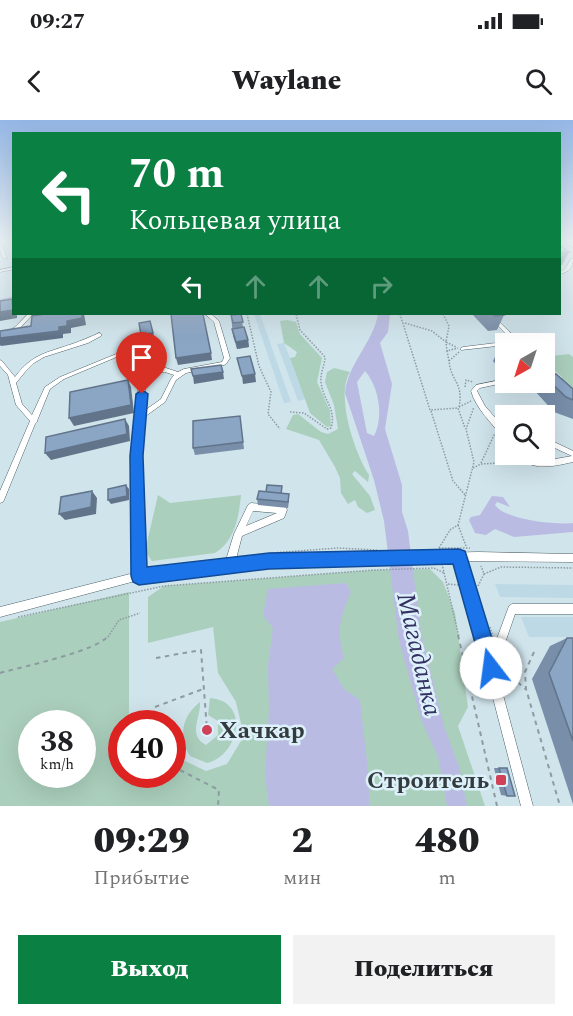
<!DOCTYPE html>
<html lang="ru">
<head>
<meta charset="utf-8">
<style>
  :root { --surface:#fff; --page:#f2f2f2; --text:#202124; --muted:#757577; --accent:#0b8043 }
  body { margin:0; font-family:Spectral,serif; background:var(--page); color:var(--text); height:100vh; display:flex; flex-direction:column; font-size:22px; white-space:nowrap }
  * { box-sizing:border-box; margin:0 }
  p { font-size:20px; color:var(--muted) }
  .icon { flex:none; width:33px; height:33px; fill:none; stroke:currentColor; stroke-width:2; stroke-linecap:round; stroke-linejoin:round }
  .map { position:relative; height:686px; overflow:hidden }
  .side { display:flex; flex-direction:column; background:var(--surface); flex:1 }
  .side>* { flex:none }
  .banner { position:absolute; left:12px; top:12px; width:549px; height:183px; border-radius:0px; box-shadow:0 6px 24px #0002; background:#0b8043; color:#fff; overflow:hidden }
  .needle { width:39px; rotate:219deg }
  .buttons { position:absolute; left:495px; top:213px; display:grid; gap:12px }
  .buttons a { display:grid; place-items:center; width:60px; height:60px; border-radius:0px; background:var(--surface); box-shadow:0 6px 24px #0002; font-size:30px }
  .speed { position:absolute; left:18px; top:590px; display:flex; gap:12px; font-size:30px; font-weight:700; text-align:center }
  .speed>* { display:grid; place-content:center; width:78px; height:78px; border-radius:50%; background:var(--surface); box-shadow:0 6px 24px #0002; line-height:1 }
  .speed small { font-size:15px; font-weight:400 }
  .speed .limit { border:9px solid #d22; background:#fff; color:#111 }
  .pin { position:absolute; display:grid; place-items:center; width:51px; height:51px; color:#fff; margin:-62px -26px; border-radius:50% 50% 50% 0; rotate:-45deg; box-shadow:0 0 6px #0007 }
  .pin .icon { rotate:45deg }
  .me { position:absolute; width:66px; margin:-33px; rotate:345deg; stroke-linejoin:round; filter:drop-shadow(0 0 4px #0008) }
  .turn { display:flex; align-items:center; gap:21px; height:126px; padding:0 18px; font-size:27px }
  .turn .icon { width:78px; height:78px; stroke-width:2.5 }
  .turn b { display:block; font-size:42px; line-height:51px }
  .lanes { display:flex; align-items:center; height:57px; padding:0 18px; background:#0003; justify-content:center; gap:30px; direction:ltr }
  .lanes .off { opacity:.35 }
  .eta { display:flex; justify-content:space-evenly; align-items:center; height:102px; text-align:center }
  .eta b { font-size:36px; font-weight:800; line-height:42px }
  .action { display:flex; gap:12px; margin-top:auto; padding:12px 18px }
  .action a { flex:1; height:69px; border-radius:0px; background:var(--accent); color:#fff; font-size:24px; font-weight:800; line-height:69px; text-align:center }
  .action a+a { background:var(--page); color:var(--text) }
  .status { display:flex; justify-content:space-between; align-items:center; height:42px; padding:0 30px; background:var(--surface); direction:ltr }
  .status svg { height:16px; fill:currentColor }
  header { display:flex; justify-content:space-between; align-items:center; height:78px; padding:0 18px; background:var(--surface); font-size:27px; font-weight:800 }
  .map>svg:first-child { display:block }
</style>
</head>
<body>
<div class="status"><b>09:27</b><svg viewBox="0 0 49 12"><path d="M0 12V9h3v3zM5 12V6h3v6zM10 12V3h3v9zM15 12V0h3v12zM26 1h20v11H26zM47 4h2v5h-2z"/></svg></div>
<header><svg class="icon" aria-label="back" viewBox="0 0 24 24"><path d="M15 5l-7 7 7 7"/></svg>Waylane<svg class="icon" aria-label="search" viewBox="0 0 24 24"><circle cx="10" cy="10" r="6"/><path d="M15 15l6 6"/></svg></header>
<div class="map">
<svg width="573" height="686" viewBox="0 0 573 686">
  <rect width="100%" height="100%" fill="#d0e4ec"/>
  <g fill="#bdd9e5">
    <polygon points="254,194 260,194 291,282 284,283"/>
    <polygon points="284,223 290,238 305,279 298,281 277,224"/>
    <polygon points="495,464 573,465 573,478 500,477"/>
    <polygon points="521,497 573,497 573,517 529,517"/>
  </g>
  <g fill="#abcfbd" fill-rule="evenodd">
    <polygon points="287,200 296,202 300,214 322,238 317,262 330,291 331,306 327,307 310,293 290,238 295,237 297,232 284,223 280,201"/>
    <polygon points="569,234 573,237 573,274 559,259 562,257 554,250 545,247 544,237"/>
    <path d="M334,248L350,252C335,275 355,334 369,355L368,362L355,351L352,354L370,376L375,390L367,393L358,387L355,380L348,384L341,373L340,358L335,347L319,320L286,309L293,295L298,294L321,312L328,314L338,309L334,285L325,262L327,252Z"/>
    <path d="M158,375L170,383L241,375C239,396 235,421 215,433L152,441L145,431Z"/>
    <path d="M430,449L443,462L455,493L468,587L458,606L485,686H0V502L129,472V603H122V654H172L173,641L179,638L206,651L227,644L244,616L236,582L218,553L213,507L148,523V477L164,466L374,450ZM32,603H82V654H32Z"/>
    <path d="M210,578C251,581 239,636 207,643L190,636C178,616 182,596 200,582C201,598 187,615 206,625L218,615V601L208,595Z"/>
  </g>
  <g fill="#babbe3" fill-rule="evenodd">
    <path d="M378,194H390L388,212L380,223L392,264L385,309L402,365V392L408,411L421,513L444,606L459,647L467,686H447L438,637L421,599L399,521L384,401L374,360L345,273C348,243 373,223 378,194ZM365,251C379,267 384,297 374,316L367,313L357,262Z"/>
    <path d="M492,376L503,377L510,387L497,382L495,385C505,400 556,405 573,403V412L514,417L495,409L486,415L475,413L469,400L471,397L480,395Z"/>
    <path d="M346,463L351,472C340,498 336,510 344,538L332,549L344,569L360,580L369,658V686H269L265,653L269,592L268,545L273,508L263,495L268,469Z"/>
  </g>
  <g fill="none" stroke-linecap="round" stroke-linejoin="round">
    <polyline stroke="#babbe3" stroke-width="1.5" points="0,180 14,177"/>
    <g stroke="#4e6067" stroke-width="1">
      <g id="minor">
        <polygon points="563,121 567,121 573,124 573,127"/>
        <polygon points="0,124 2,125 7,139 3,138 0,130"/>
        <path d="M571,139H573C573,148 568,152 560,154V152L565,149Z"/>
        <polygon points="14,147 14,149 0,152 0,150"/>
        <polygon points="28,194 33,194 19,209 0,220 0,216 15,207"/>
        <path d="M205,194H211L219,201L230,238L226,244L224,245L186,253L176,260L165,282L143,298L140,336L143,451L226,440L234,414L248,385L251,383L283,386L286,387L287,390L284,398L242,416L236,439L248,438L478,432L573,434V442L465,441L474,466L492,532L509,486L512,484H573V494H515L496,549L533,686H521L464,466L456,441L248,446L139,460L0,497V487L134,453L132,336L140,251L143,249L166,248L178,252L184,249L222,242L224,238L214,202ZM165,252L174,255L171,259L161,279L144,291L146,253ZM253,391L277,393L246,406Z"/>
        <polygon points="487,194 491,194 519,221 519,223 506,224 506,225 461,230 461,228 463,227 513,221"/>
        <path d="M99,213L101,214V216L88,223L44,237L34,243L25,252L16,263L22,284L32,295L45,267L60,257L126,230L128,229L131,231L64,259L50,269L37,301V302L35,304L4,380L3,382L0,383V371L30,301L16,285L8,255L0,246V240L2,241L15,257C32,234 46,233 72,224C81,221 90,217 99,213Z"/>
        <path d="M506,259V262H508L480,268L477,271L485,286L506,310V318H503C492,303 476,289 471,271L476,265Z"/>
        <polygon points="544,262 548,263 548,265 531,266 529,270 527,271 524,269 527,263"/>
        <path d="M544,317L573,331V342C550,347 535,351 515,336V334H524L533,339L544,341L572,336L544,323Z"/>
      </g>
    </g>
    <g stroke="#8d9ba1" stroke-width="1.5" stroke-dasharray="1.5 1.5" stroke-linecap="butt">
      <polyline points="247,194 259,246 271,272 268,294 280,309"/>
      <polyline points="400,194 430,290 458,288 465,308"/>
      <polyline points="443,194 449,206 446,222 456,227"/>
      <polyline points="405,203 432,211 446,222 447,231"/>
      <path d="M459,232L449,241C451,262 464,263 459,287"/>
      <polyline points="449,241 447,231 458,228"/>
      <polyline points="465,267 466,260 473,262"/>
      <polyline points="459,287 471,281"/>
      <polyline points="431,291 453,361 466,376"/>
      <path d="M290,292L304,293L327,309L331,308C337,288 322,280 321,261C320,253 325,245 325,237L300,210L296,194"/>
      <polyline points="481,343 495,313"/>
      <polyline points="473,348 481,344 515,342"/>
      <polyline points="458,405 466,426"/>
      <polyline points="439,428 470,428"/>
      <polyline points="439,428 450,410 458,405 474,342 466,309 474,287"/>
      <polyline points="271,433 338,428 377,430"/>
      <polyline points="442,444 459,517"/>
      <polyline points="484,454 501,447 573,448"/>
      <polyline points="448,464 458,465"/>
      <polyline points="478,466 484,454 481,446"/>
      <polyline points="18,497 164,466 374,450 434,448 444,453"/>
      <polyline points="490,507 493,517"/>
      <polyline points="108,517 119,500 140,493"/>
    </g>
    <g stroke="#8d9ba1" stroke-width="2" stroke-dasharray="4.5 4.5" stroke-linecap="butt">
      <polyline points="458,515 497,686"/>
      <polyline points="534,532 525,552 526,569 560,686"/>
      <polyline points="156,538 201,530 207,610"/>
      <polyline points="502,541 506,551 525,569"/>
      <path d="M0,553C21,547 99,531 109,515"/>
      <polyline points="155,587 203,569"/>
      <polyline points="172,646 219,670 218,686"/>
    </g>
    <use href="#minor" fill="#fff" fill-rule="evenodd"/>
  </g>
  <g fill="#788ea9">
    <polygon points="241,194 243,207 248,220 249,227 237,229 233,216 231,195"/>
    <polygon points="472,194 503,194 504,195 497,210 488,211"/>
    <polygon points="506,230 506,246 498,247 493,241 498,231"/>
    <polygon points="544,255 573,269 573,299 554,292 534,270 539,262 544,262"/>
    <polygon points="240,296 244,329 195,335 193,328"/>
    <polygon points="282,374 289,381 288,388 258,385 257,379"/>
    <polygon points="567,518 573,518 573,684 532,559 550,526"/>
    <polygon points="494,648 507,648 507,676 501,675"/>
  </g>
  <g fill="#61748a">
    <polygon points="569,132 562,145 560,146 560,136 561,133"/>
    <polygon points="12,179 14,181 14,194 17,194 17,198 0,201 0,192"/>
    <polygon points="82,194 84,194 86,205 71,208 71,213 63,214 63,218 1,226 0,225 0,218 59,207 67,201"/>
    <polygon points="150,201 155,220 143,222 141,215"/>
    <polygon points="248,220 249,227 237,229 236,222"/>
    <polygon points="211,233 212,240 178,245 176,238"/>
    <polygon points="223,252 224,259 194,264 193,256"/>
    <polygon points="255,254 256,262 243,264 242,256"/>
    <polygon points="128,260 131,267 134,293 74,306 69,298"/>
    <polygon points="125,299 129,306 130,321 51,340 45,333"/>
    <polygon points="126,365 129,369 129,380 111,384 108,380"/>
    <polygon points="92,371 97,378 96,394 65,400 59,394"/>
  </g>
  <g fill="#8ba5c5" stroke="#61748a" stroke-width="1.5">
    <polygon points="560,125 569,132 561,133 560,132"/>
    <polygon points="12,179 13,190 0,192 0,181"/>
    <polygon points="45,194 82,194 82,198 67,201 67,206 59,207 59,211 0,218 0,211 31,206 32,196"/>
    <polygon points="171,194 203,194 211,233 176,238"/>
    <polygon points="241,194 243,202 233,203 231,195"/>
    <polygon points="492,194 503,194 504,195 495,196"/>
    <polygon points="150,201 153,213 141,215 139,203"/>
    <polygon points="244,207 248,220 236,222 232,209"/>
    <polygon points="506,230 506,236 503,237 498,231"/>
    <polygon points="250,236 255,254 242,256 237,238"/>
    <polygon points="221,245 223,252 193,256 191,249"/>
    <polygon points="556,254 573,269 573,280 566,277 544,256 544,255"/>
    <polygon points="128,260 131,285 69,298 70,272"/>
    <polygon points="240,296 243,322 193,328 193,301"/>
    <polygon points="125,299 127,314 45,333 46,317"/>
    <polygon points="126,365 127,376 108,380 108,369"/>
    <polygon points="267,365 282,366 281,374 266,372"/>
    <polygon points="92,371 91,387 59,394 61,377"/>
    <polygon points="259,371 289,374 288,382 257,379"/>
    <polygon points="567,518 573,518 573,621 549,553"/>
    <polygon points="499,648 507,648 515,676 507,676"/>
  </g>
  <linearGradient id="sky" x2="0" y2="1"><stop stop-color="#95b7e6"/><stop offset="0.56" stop-color="#eaf3f6"/><stop offset="1" stop-color="#eaf3f6" stop-opacity="0"/></linearGradient>
  <rect width="573" height="217" fill="url(#sky)"/>
  <polygon fill="#1a73e8" stroke="#114b97" stroke-width="1.5" points="142,270 148,274 143,336 147,447 269,433 459,429 465,431 467,437 501,548 498,555 491,557 485,555 482,548 453,444 269,449 139,465 133,462 131,456 130,336 136,274"/>
  <g fill="#d04057" stroke="#ddf1fa" stroke-width="2">
    <circle cx="207" cy="610" r="6"/>
    <rect x="495" y="654" width="12" height="12" rx="3"/>
  </g>
  <g text-anchor="middle" stroke-width="5" stroke-linejoin="round" paint-order="stroke">
    <g font-size="24" font-weight="bold" fill="#333b3e" stroke="#ddf1fa" text-anchor="start">
      <text x="219" y="618">Хачкар</text>
      <text x="489" y="668" text-anchor="end">Строитель</text>
    </g>
    <g font-size="26" font-style="italic" fill="#353163" stroke="#ddf1fa">
      <text transform="translate(420 534) rotate(77)" y="9">Магаданка</text>
    </g>
  </g>
</svg>
<div class="buttons">
<a><svg class="needle" viewBox="-14 -14 28 28"><path d="M0-13l5 13h-10z" fill="#e53935"/><path d="M0 13l5-13h-10z" fill="#757577"/></svg></a>
<a><svg class="icon" aria-label="search" viewBox="0 0 24 24"><circle cx="10" cy="10" r="6"/><path d="M15 15l6 6"/></svg></a>
</div>
<div class="speed"><div>38<small>km/h</small></div><div class="limit">40</div></div>
<div class="pin" style="left:142px;top:274px;background:#d93025"><svg class="icon" aria-label="arrive" viewBox="0 0 24 24"><path d="M6 21V4h12l-3 4 3 4H6"/></svg></div>
<svg class="me" style="left:491px;top:548px" viewBox="-20 -20 40 40"><circle r="19" fill="#fff"/><path d="M0-13L10 11 0 6-10 11z" fill="#1a73e8"/></svg>
<div class="banner">
<div class="turn"><svg class="icon" aria-label="left" viewBox="0 0 24 24"><path d="M17 20v-9H6M10 6l-5 5 5 5"/></svg><div><b>70 m</b>Кольцевая улица</div></div>
<div class="lanes"><svg class="icon" aria-label="left" viewBox="0 0 24 24"><path d="M17 20v-9H6M10 6l-5 5 5 5"/></svg><svg class="icon off" aria-label="ahead" viewBox="0 0 24 24"><path d="M12 20V5M6 11l6-6 6 6"/></svg><svg class="icon off" aria-label="ahead" viewBox="0 0 24 24"><path d="M12 20V5M6 11l6-6 6 6"/></svg><svg class="icon off" aria-label="right" viewBox="0 0 24 24"><path d="M7 20v-9h11M14 6l5 5-5 5"/></svg></div>
</div>
</div>
<section class="side">
<div class="eta">
<div><b>09:29</b><p>Прибытие</p></div>
<div><b>2</b><p>мин</p></div>
<div><b>480</b><p>m</p></div>
</div>
<div class="action"><a>Выход</a><a>Поделиться</a></div>
</section>
</body>
</html>
